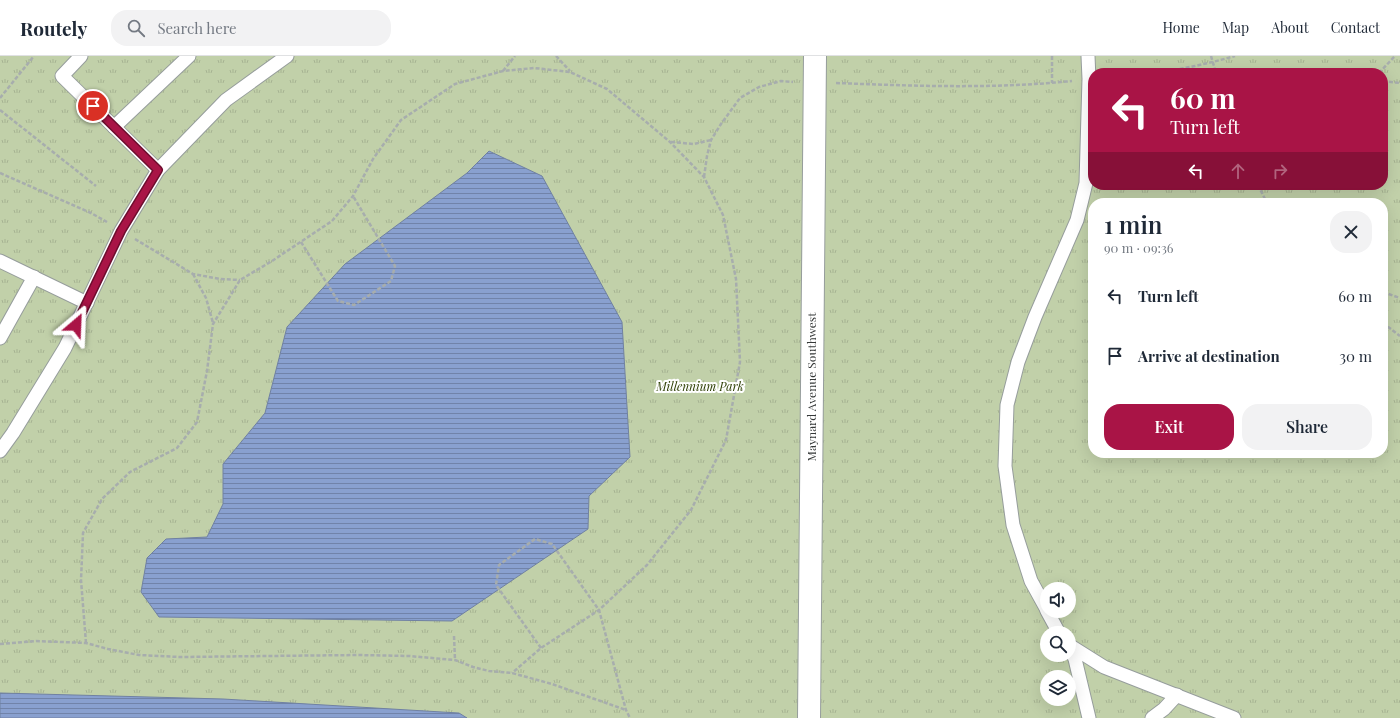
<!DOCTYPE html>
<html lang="en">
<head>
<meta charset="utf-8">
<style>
  :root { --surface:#fff; --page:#f2f2f3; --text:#1f2937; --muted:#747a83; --line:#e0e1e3; --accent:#a91446 }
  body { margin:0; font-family:"Playfair Display",serif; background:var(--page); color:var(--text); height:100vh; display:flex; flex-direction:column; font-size:15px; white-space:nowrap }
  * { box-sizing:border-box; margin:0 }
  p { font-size:13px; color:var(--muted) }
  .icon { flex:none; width:22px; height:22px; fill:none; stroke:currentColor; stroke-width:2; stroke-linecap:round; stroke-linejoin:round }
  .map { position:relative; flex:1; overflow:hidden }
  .drawer { position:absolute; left:1088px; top:142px; width:300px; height:260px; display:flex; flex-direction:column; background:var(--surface); border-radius:16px; box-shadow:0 4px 16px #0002 }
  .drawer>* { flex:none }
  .hud { position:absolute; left:1088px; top:12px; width:300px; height:122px; border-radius:16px; box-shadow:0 4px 16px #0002; background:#a91446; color:#fff; overflow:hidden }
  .controls { position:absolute; left:1040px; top:526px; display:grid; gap:8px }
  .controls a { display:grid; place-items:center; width:36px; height:36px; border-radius:50%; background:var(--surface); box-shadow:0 4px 16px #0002; font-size:20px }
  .pin { position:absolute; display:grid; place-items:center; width:34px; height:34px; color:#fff; margin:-17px; border:2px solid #fff; border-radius:50%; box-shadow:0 1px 4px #0007 }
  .me { position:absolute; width:44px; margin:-22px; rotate:26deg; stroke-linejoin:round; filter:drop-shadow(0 0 3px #0008) }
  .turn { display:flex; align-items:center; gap:14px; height:84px; padding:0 16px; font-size:18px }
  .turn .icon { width:52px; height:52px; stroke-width:2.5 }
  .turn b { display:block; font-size:28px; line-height:34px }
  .lanes { display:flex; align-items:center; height:38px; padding:0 16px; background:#0003; justify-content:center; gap:20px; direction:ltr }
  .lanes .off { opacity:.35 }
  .round { display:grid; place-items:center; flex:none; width:42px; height:42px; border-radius:16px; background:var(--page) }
  .overview { display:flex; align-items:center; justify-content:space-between; height:68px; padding:0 16px }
  h1 { font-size:24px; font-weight:600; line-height:30px }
  .action { display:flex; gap:8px; margin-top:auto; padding:8px 16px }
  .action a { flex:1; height:46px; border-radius:16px; background:var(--accent); color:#fff; font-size:16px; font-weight:600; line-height:46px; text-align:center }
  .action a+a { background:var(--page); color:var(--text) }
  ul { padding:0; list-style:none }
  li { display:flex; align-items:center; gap:12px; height:60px; padding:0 16px }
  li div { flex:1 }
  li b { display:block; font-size:15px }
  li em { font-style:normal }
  header { display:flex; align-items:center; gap:24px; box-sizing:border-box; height:56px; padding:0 20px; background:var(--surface); border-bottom:1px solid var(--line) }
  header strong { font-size:19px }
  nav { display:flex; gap:22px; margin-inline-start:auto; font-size:14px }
  .search { width:280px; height:36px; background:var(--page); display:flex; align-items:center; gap:10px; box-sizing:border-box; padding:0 14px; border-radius:16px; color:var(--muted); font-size:15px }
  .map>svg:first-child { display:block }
</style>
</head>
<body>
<header>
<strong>Routely</strong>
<div class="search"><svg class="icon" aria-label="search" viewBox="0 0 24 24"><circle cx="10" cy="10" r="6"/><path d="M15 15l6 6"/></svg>Search here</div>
<nav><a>Home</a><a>Map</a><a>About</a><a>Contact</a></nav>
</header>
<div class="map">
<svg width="1400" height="662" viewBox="0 0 1400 662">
  <defs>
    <pattern id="grass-tufts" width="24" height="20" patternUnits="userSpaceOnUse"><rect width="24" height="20" fill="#c1d0a9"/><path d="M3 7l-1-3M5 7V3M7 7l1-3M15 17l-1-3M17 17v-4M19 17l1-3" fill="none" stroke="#a6b392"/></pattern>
    <pattern id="water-rules" width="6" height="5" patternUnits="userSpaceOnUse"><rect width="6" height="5" fill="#89a0cf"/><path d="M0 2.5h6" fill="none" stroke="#7183a9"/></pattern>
  </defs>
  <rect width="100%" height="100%" fill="#dfe6e6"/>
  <path fill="url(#grass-tufts)" fill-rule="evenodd" d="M0,0H1400V662H0ZM1093,17H1383V129H1093ZM1093,147H1383V397H1093ZM1047,533H1069V555H1047ZM1047,577H1069V599H1047ZM1047,621H1069V643H1047Z"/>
  <g fill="url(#water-rules)" stroke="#7081a2">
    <polygon points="489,95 542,120 622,266 630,401 589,440 588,473 452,565 159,561 141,536 147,502 166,483 207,481 223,448 223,408 265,357 287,271 345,208 467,117"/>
    <polygon points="0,637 223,643 459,657 467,662 0,662"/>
  </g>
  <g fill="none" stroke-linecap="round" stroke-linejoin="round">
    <g stroke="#969d9c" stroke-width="15">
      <g id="lane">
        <polyline points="81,0 62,20 158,114"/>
        <polyline points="114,71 189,0"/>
        <polyline points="0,205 87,247"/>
        <polyline points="0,282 34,221"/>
        <polyline points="0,395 13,377 65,292 121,175 158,114 226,44 287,0"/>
        <polyline points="1047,554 1031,525 1013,469 1005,410 1007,349 1018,306 1035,261 1077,164 1086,127 1089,23 1088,0"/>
        <polyline points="1047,555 1059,577"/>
        <polyline points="1069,589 1104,611 1234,662"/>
        <polyline points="1069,590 1075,603 1089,662"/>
        <polyline points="1152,662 1164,653 1177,639"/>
      </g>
    </g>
    <g stroke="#969d9c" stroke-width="24">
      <polyline id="street" points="809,662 815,0"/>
    </g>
    <g stroke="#a7adad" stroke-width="2.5" stroke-dasharray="4 2" stroke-linecap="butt">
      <polyline points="556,0 570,15"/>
      <polyline points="1052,0 1052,27"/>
      <polyline points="1211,0 1216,17"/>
      <polyline points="503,15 515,0"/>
      <path d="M1150,17C1179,14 1207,8 1235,0"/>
      <polyline points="1379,17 1395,0"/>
      <polyline points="1383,25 1400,27"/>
      <path d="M836,27C915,30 994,33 1072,25"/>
      <polyline points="0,42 34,0"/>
      <polyline points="0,54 96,130"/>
      <polyline points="671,86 694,88 711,84"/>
      <polyline points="0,117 91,157 107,166"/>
      <polyline points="704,121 707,100 711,84 721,68 740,42 759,31 781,25 793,26"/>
      <polyline points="1258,129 1267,147"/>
      <polyline points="135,183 193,218 220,223 240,224"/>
      <polyline points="301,186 338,245 354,249 391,225 395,210 353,140"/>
      <polyline points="193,218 206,242 213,267"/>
      <polyline points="1383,236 1400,242"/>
      <polyline points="1383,267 1400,280"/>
      <polyline points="454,580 455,604"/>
      <polyline points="86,587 81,524 83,477 102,443 130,416 177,392 197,366 207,315 213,268 240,224 272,205 332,165 353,140 373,103 401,64 455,28 503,15 534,12 570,16 607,33 670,86 704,121 723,159 736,223 740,306 726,384 691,454 647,509 599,554 541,592 512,617"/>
      <polyline points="0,588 36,585 86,587 108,593 139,599 180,601 358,599 409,600 455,604 473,611 489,615 512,617 552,628 626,654"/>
      <polyline points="541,592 496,529 499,509 535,483 552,488 599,554 626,654 630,662"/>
    </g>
    <use href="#lane" stroke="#fff" stroke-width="13"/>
    <use href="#street" stroke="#fff" stroke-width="22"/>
  </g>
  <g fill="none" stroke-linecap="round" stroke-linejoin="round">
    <g stroke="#6e0d2e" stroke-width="10">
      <polyline id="route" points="76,269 121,175 158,114 93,50"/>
    </g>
    <use href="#route" stroke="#a91446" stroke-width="7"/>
  </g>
  <g text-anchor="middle" stroke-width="4" stroke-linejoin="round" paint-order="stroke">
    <g font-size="12" font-style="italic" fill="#2e3f04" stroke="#fff">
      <text x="700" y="335">Millennium Park</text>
    </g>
    <g font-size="12" fill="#353838" stroke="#fff">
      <text transform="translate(812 331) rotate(-90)" y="4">Maynard Avenue Southwest</text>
    </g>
  </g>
</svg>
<div class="controls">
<a><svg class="icon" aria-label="sound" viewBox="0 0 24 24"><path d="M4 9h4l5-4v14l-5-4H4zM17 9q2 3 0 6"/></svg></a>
<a><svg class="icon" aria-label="search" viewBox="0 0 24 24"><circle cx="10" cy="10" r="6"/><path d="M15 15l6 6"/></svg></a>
<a><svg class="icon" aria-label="layers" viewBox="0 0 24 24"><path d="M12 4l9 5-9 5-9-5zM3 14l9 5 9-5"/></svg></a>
</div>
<div class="pin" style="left:93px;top:50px;background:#d93025"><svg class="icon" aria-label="arrive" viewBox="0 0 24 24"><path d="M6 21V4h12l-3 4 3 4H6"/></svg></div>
<svg class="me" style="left:76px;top:269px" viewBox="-20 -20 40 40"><path d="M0-17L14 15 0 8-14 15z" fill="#a91446" stroke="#fff" stroke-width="4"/></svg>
<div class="hud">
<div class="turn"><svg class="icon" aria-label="left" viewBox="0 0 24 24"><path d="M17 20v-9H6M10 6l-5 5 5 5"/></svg><div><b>60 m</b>Turn left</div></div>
<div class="lanes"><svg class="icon" aria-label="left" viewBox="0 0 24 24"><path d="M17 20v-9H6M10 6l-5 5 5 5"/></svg><svg class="icon off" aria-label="ahead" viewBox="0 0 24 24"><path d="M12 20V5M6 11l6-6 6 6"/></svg><svg class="icon off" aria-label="right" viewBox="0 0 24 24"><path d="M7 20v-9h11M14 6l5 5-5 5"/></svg></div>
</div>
<section class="drawer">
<div class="overview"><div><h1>1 min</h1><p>90 m · 09:36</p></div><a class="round"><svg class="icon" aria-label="close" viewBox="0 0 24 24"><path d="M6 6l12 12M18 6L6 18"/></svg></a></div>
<ul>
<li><svg class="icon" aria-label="left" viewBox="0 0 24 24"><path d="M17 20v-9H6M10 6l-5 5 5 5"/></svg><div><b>Turn left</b></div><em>60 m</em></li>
<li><svg class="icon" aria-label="arrive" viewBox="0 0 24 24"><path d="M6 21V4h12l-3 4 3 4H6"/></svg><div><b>Arrive at destination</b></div><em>30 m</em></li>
</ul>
<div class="action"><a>Exit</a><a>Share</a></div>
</section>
</div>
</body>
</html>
